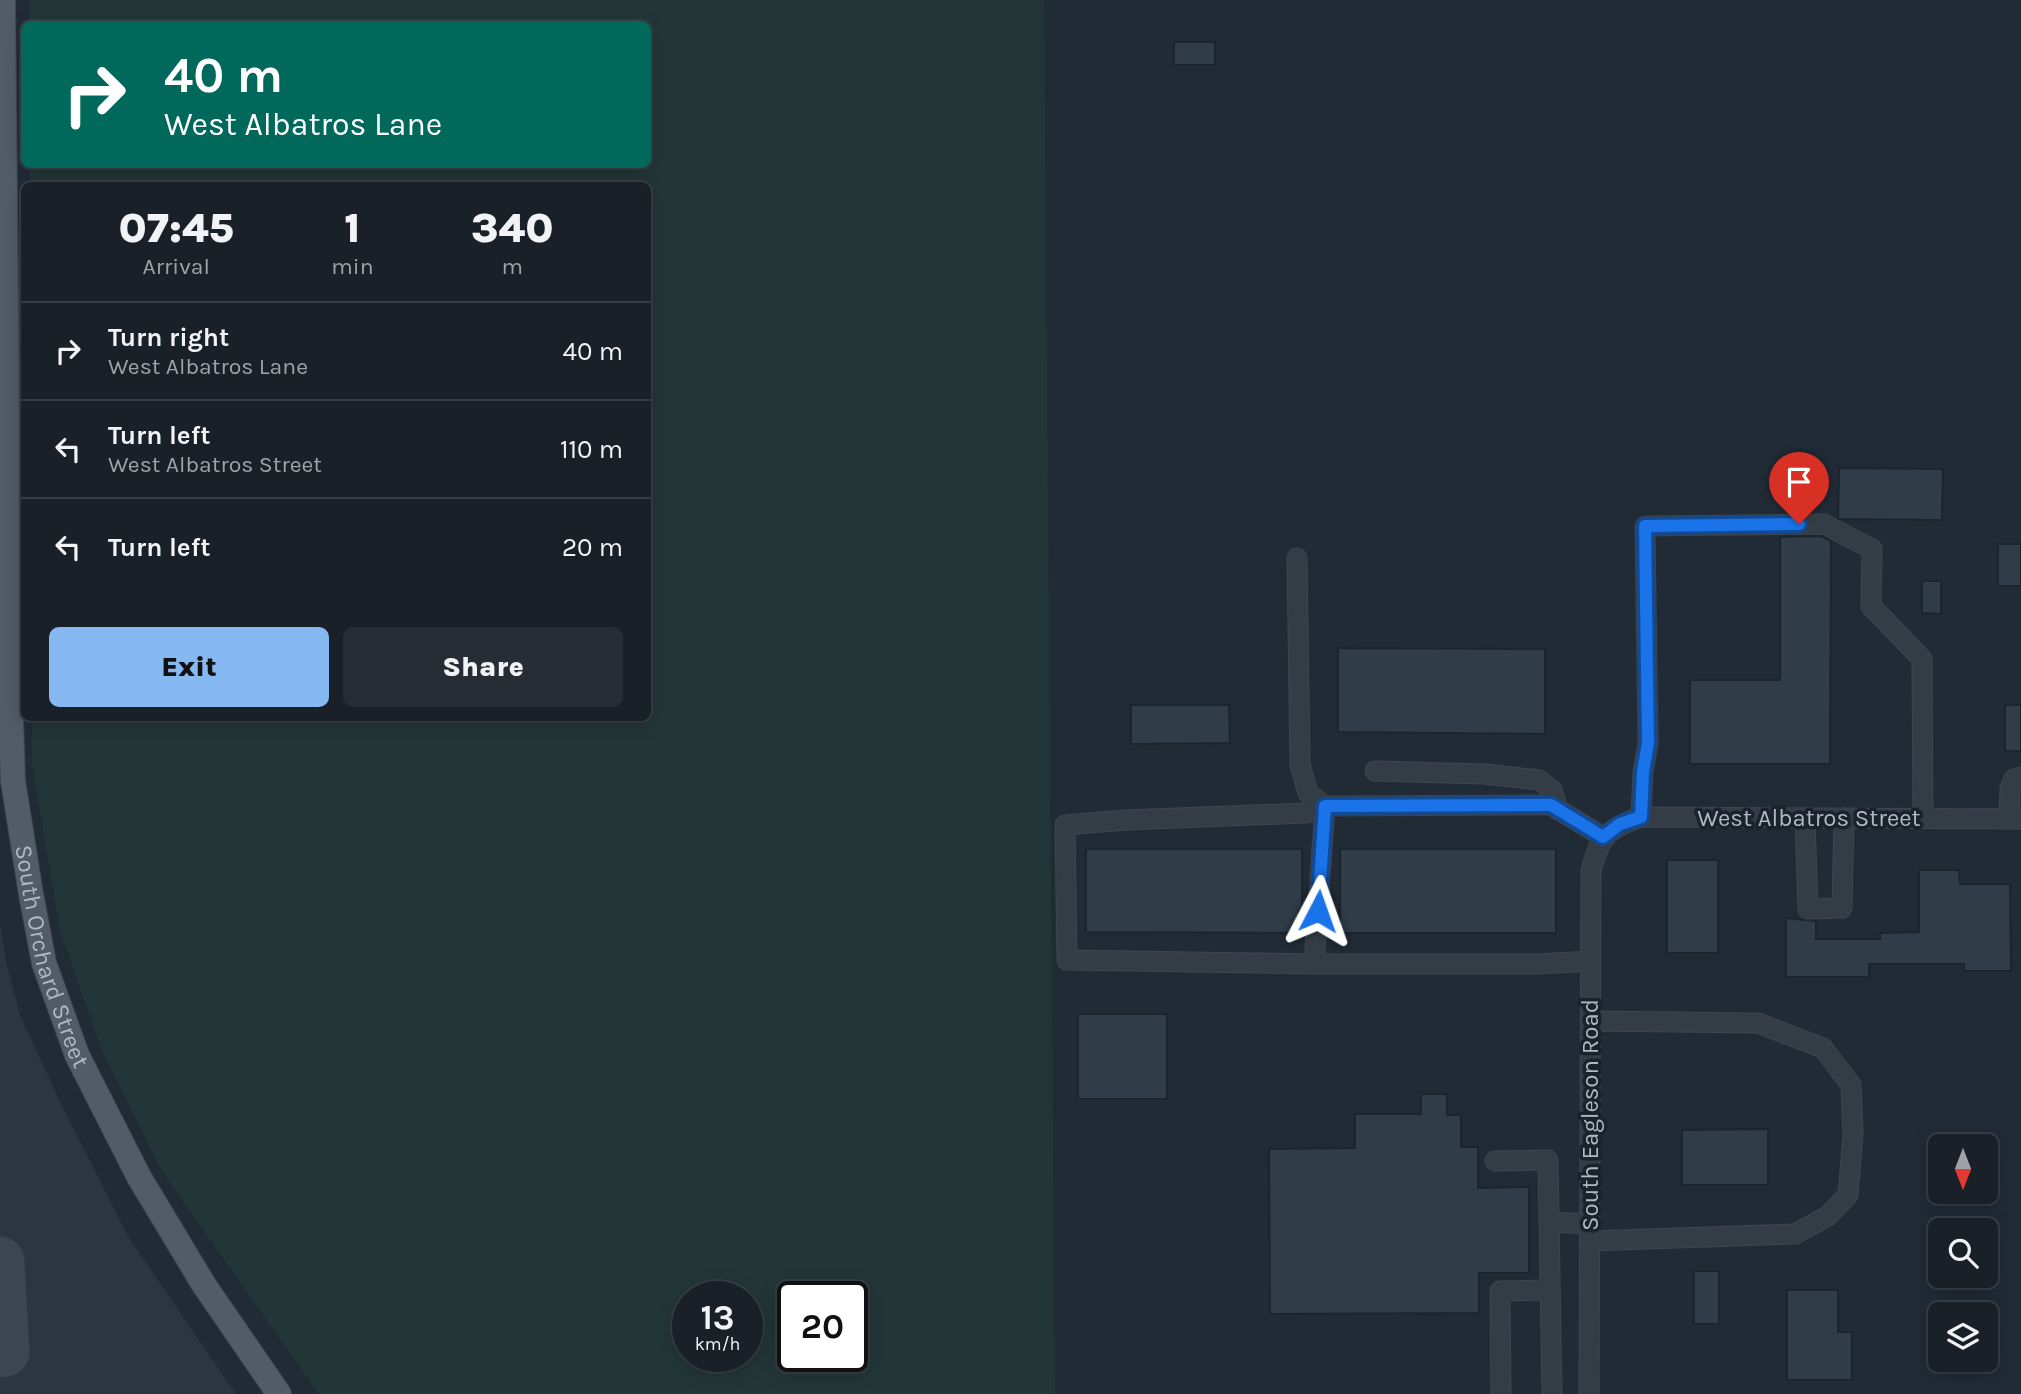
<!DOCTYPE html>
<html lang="en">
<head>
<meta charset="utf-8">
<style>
  :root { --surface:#192028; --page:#262d34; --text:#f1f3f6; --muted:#9fa3a8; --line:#373e45; --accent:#86b8f1 }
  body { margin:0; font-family:Karla,sans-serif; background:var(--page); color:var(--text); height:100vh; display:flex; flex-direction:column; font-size:26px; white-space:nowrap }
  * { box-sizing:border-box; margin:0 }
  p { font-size:23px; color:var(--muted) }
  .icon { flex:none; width:38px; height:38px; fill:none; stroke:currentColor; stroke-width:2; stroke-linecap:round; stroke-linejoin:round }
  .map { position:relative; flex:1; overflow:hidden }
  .panel { position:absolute; left:21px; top:182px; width:630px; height:539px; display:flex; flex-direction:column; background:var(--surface); border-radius:10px; box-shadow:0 4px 18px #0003,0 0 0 2px var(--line) }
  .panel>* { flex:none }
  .hud { position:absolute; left:21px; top:21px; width:630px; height:147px; border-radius:10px; box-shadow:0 4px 18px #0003,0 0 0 2px var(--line); background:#00695c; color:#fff; overflow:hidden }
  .needle { width:46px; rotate:180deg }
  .controls { position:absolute; left:1928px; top:1134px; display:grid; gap:14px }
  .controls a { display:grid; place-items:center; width:70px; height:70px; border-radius:10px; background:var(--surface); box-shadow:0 4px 18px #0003,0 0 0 2px var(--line); font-size:35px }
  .speed { position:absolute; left:672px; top:1281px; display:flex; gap:14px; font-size:35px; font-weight:700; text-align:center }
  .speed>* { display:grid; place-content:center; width:91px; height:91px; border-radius:50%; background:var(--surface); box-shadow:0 4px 18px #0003,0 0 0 2px var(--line); line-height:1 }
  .speed small { font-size:18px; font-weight:400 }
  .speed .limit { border:4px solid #111; border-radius:10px; background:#fff; color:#111 }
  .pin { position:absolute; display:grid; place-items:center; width:60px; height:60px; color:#fff; margin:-72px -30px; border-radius:50% 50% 50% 0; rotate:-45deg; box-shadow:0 0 7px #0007 }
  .pin .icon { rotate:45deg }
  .me { position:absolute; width:77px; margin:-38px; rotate:4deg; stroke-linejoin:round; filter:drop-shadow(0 0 5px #0008) }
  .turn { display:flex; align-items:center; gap:24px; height:147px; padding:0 28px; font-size:32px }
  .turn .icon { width:91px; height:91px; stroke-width:2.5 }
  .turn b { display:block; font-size:49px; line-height:60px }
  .eta { display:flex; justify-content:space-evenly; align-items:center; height:119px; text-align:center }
  .eta b { font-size:42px; font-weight:800; line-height:49px }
  .primary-button { display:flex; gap:14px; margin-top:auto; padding:14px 28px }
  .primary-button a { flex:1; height:80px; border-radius:10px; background:var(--accent); color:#111; font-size:28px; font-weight:800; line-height:80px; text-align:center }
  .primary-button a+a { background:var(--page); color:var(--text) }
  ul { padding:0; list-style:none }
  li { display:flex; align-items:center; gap:21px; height:98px; padding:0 28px; border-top:2px solid var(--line) }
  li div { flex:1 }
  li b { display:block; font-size:26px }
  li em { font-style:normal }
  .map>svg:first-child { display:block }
</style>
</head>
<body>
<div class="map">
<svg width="2021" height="1394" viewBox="0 0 2021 1394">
  <rect width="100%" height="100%" fill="#212b36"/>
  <polygon fill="#2c3640" points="0,923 6,961 20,1015 62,1106 129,1238 236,1394 0,1394"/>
  <path fill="#233637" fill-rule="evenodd" d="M30,0H1044L1055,1394H319L161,1170L102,1050L60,931L32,761V718H648V186H30V165L648,164V24H30ZM688,1297H747V1356H688ZM793,1297H852V1356H793Z"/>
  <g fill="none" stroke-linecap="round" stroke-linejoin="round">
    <polyline stroke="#3c4652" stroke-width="49" points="0,1261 5,1352 0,1353"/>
  </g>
  <g fill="#303d49" stroke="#1c242d" stroke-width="2">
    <rect x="1174" y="42" width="41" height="23"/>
    <polygon points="1839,468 1943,469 1942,520 1840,519 1838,518"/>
    <polygon points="1821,536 1831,541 1830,764 1690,764 1690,680 1780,680 1780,537"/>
    <rect x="1998" y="544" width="23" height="42"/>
    <polygon points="1922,581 1941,581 1941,614 1922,613"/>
    <polygon points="1338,648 1545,649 1545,734 1338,732"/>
    <polygon points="1131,705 1229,705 1230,743 1131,744"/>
    <rect x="2005" y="705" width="16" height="46"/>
    <polygon points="1086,849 1302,849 1302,933 1086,932"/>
    <rect x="1340" y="849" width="216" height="84"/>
    <rect x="1667" y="860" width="51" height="93"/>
    <polygon points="1919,870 1959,870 1960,884 2010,884 2011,971 1964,971 1964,964 1869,964 1869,977 1786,977 1786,918 1816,921 1816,939 1880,939 1880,933 1919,932"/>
    <rect x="1078" y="1014" width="89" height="85"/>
    <polygon points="1421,1094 1447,1094 1447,1115 1461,1115 1461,1147 1478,1147 1478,1188 1529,1187 1529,1273 1479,1273 1479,1313 1270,1314 1269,1149 1355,1148 1355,1114 1421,1114"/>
    <polygon points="1768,1129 1768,1185 1682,1185 1682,1130"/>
    <rect x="1694" y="1271" width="25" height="53"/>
    <polygon points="1787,1290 1838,1290 1838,1332 1852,1332 1852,1380 1787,1380"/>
  </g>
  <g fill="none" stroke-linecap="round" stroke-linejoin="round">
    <g stroke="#3e4650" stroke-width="21">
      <g id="minor">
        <polyline points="1297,558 1300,765 1308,793 1325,806 1551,805 1603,837"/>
        <polyline points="1375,771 1484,774 1539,780 1552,790 1558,810"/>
        <polyline points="1641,817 1643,772 1648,743 1645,526 1824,524 1872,549 1871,606 1922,659 1923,818"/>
        <polyline points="1805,818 1808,909 1842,908 1844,818"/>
        <polyline points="2009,819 2010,788 2014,779 2021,777"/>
        <polyline points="1314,964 1325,806 1307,813 1126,820 1065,825 1067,960 1314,964 1539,964 1591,961"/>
        <polyline points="1495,1161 1548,1160 1552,1394"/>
        <polyline points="1549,1222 1590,1224"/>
        <polyline points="1589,1241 1795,1234 1828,1216 1848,1195 1853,1134 1851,1085 1823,1048 1758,1023 1590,1021"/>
        <polyline points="1501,1394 1500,1291 1550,1290"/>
        <path d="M1589,1394L1591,872C1598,838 1608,828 1641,817L2021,819"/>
      </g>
    </g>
    <g stroke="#3e4650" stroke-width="26">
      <g id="major">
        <path id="s1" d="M3,0L10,690L13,781L31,894L44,963L77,1055L139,1177L204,1285L279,1394"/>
      </g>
    </g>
    <use href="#minor" stroke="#343d46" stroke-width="19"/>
    <use href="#major" stroke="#525c66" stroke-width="24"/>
  </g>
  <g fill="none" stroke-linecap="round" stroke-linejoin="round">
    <g stroke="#114b97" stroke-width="18">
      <polyline id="route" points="1318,911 1325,806 1551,805 1603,837 1620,824 1641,817 1643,772 1648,743 1645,526 1799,524"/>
    </g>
    <use href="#route" stroke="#1a73e8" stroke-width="12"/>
  </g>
  <g text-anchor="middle" stroke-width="7" stroke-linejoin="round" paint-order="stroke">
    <g font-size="24" fill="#afb8c3" stroke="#1a222b">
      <text x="1809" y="826">West Albatros Street</text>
      <text dy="8" stroke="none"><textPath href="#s1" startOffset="961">South Orchard Street</textPath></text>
      <text transform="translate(1590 1115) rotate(-90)" y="8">South Eagleson Road</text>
    </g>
  </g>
</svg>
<div class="controls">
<a><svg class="needle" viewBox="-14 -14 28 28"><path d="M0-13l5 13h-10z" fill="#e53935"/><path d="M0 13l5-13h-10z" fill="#9fa3a8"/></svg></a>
<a><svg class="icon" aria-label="search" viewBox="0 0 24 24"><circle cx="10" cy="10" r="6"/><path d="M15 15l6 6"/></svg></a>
<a><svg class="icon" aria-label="layers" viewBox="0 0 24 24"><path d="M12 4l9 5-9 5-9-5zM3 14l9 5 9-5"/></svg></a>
</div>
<div class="speed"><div>13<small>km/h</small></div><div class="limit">20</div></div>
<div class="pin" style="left:1799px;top:524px;background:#d93025"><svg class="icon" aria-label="arrive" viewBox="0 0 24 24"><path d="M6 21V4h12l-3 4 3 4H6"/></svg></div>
<svg class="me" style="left:1318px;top:911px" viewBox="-20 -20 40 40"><path d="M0-17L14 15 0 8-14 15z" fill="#1a73e8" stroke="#fff" stroke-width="4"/></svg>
<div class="hud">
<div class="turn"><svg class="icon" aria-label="right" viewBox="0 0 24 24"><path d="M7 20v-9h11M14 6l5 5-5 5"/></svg><div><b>40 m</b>West Albatros Lane</div></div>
</div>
<section class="panel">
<div class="eta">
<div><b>07:45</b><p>Arrival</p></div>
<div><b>1</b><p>min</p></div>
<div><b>340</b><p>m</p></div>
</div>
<ul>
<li><svg class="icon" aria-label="right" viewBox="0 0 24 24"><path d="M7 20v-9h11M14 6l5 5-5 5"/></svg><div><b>Turn right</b><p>West Albatros Lane</p></div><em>40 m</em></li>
<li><svg class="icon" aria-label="left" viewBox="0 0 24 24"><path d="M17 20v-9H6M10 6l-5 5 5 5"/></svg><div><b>Turn left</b><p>West Albatros Street</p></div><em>110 m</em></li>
<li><svg class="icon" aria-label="left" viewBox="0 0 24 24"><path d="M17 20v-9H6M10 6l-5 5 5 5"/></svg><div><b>Turn left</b></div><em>20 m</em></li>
</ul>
<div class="primary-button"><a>Exit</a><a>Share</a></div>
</section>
</div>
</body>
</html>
